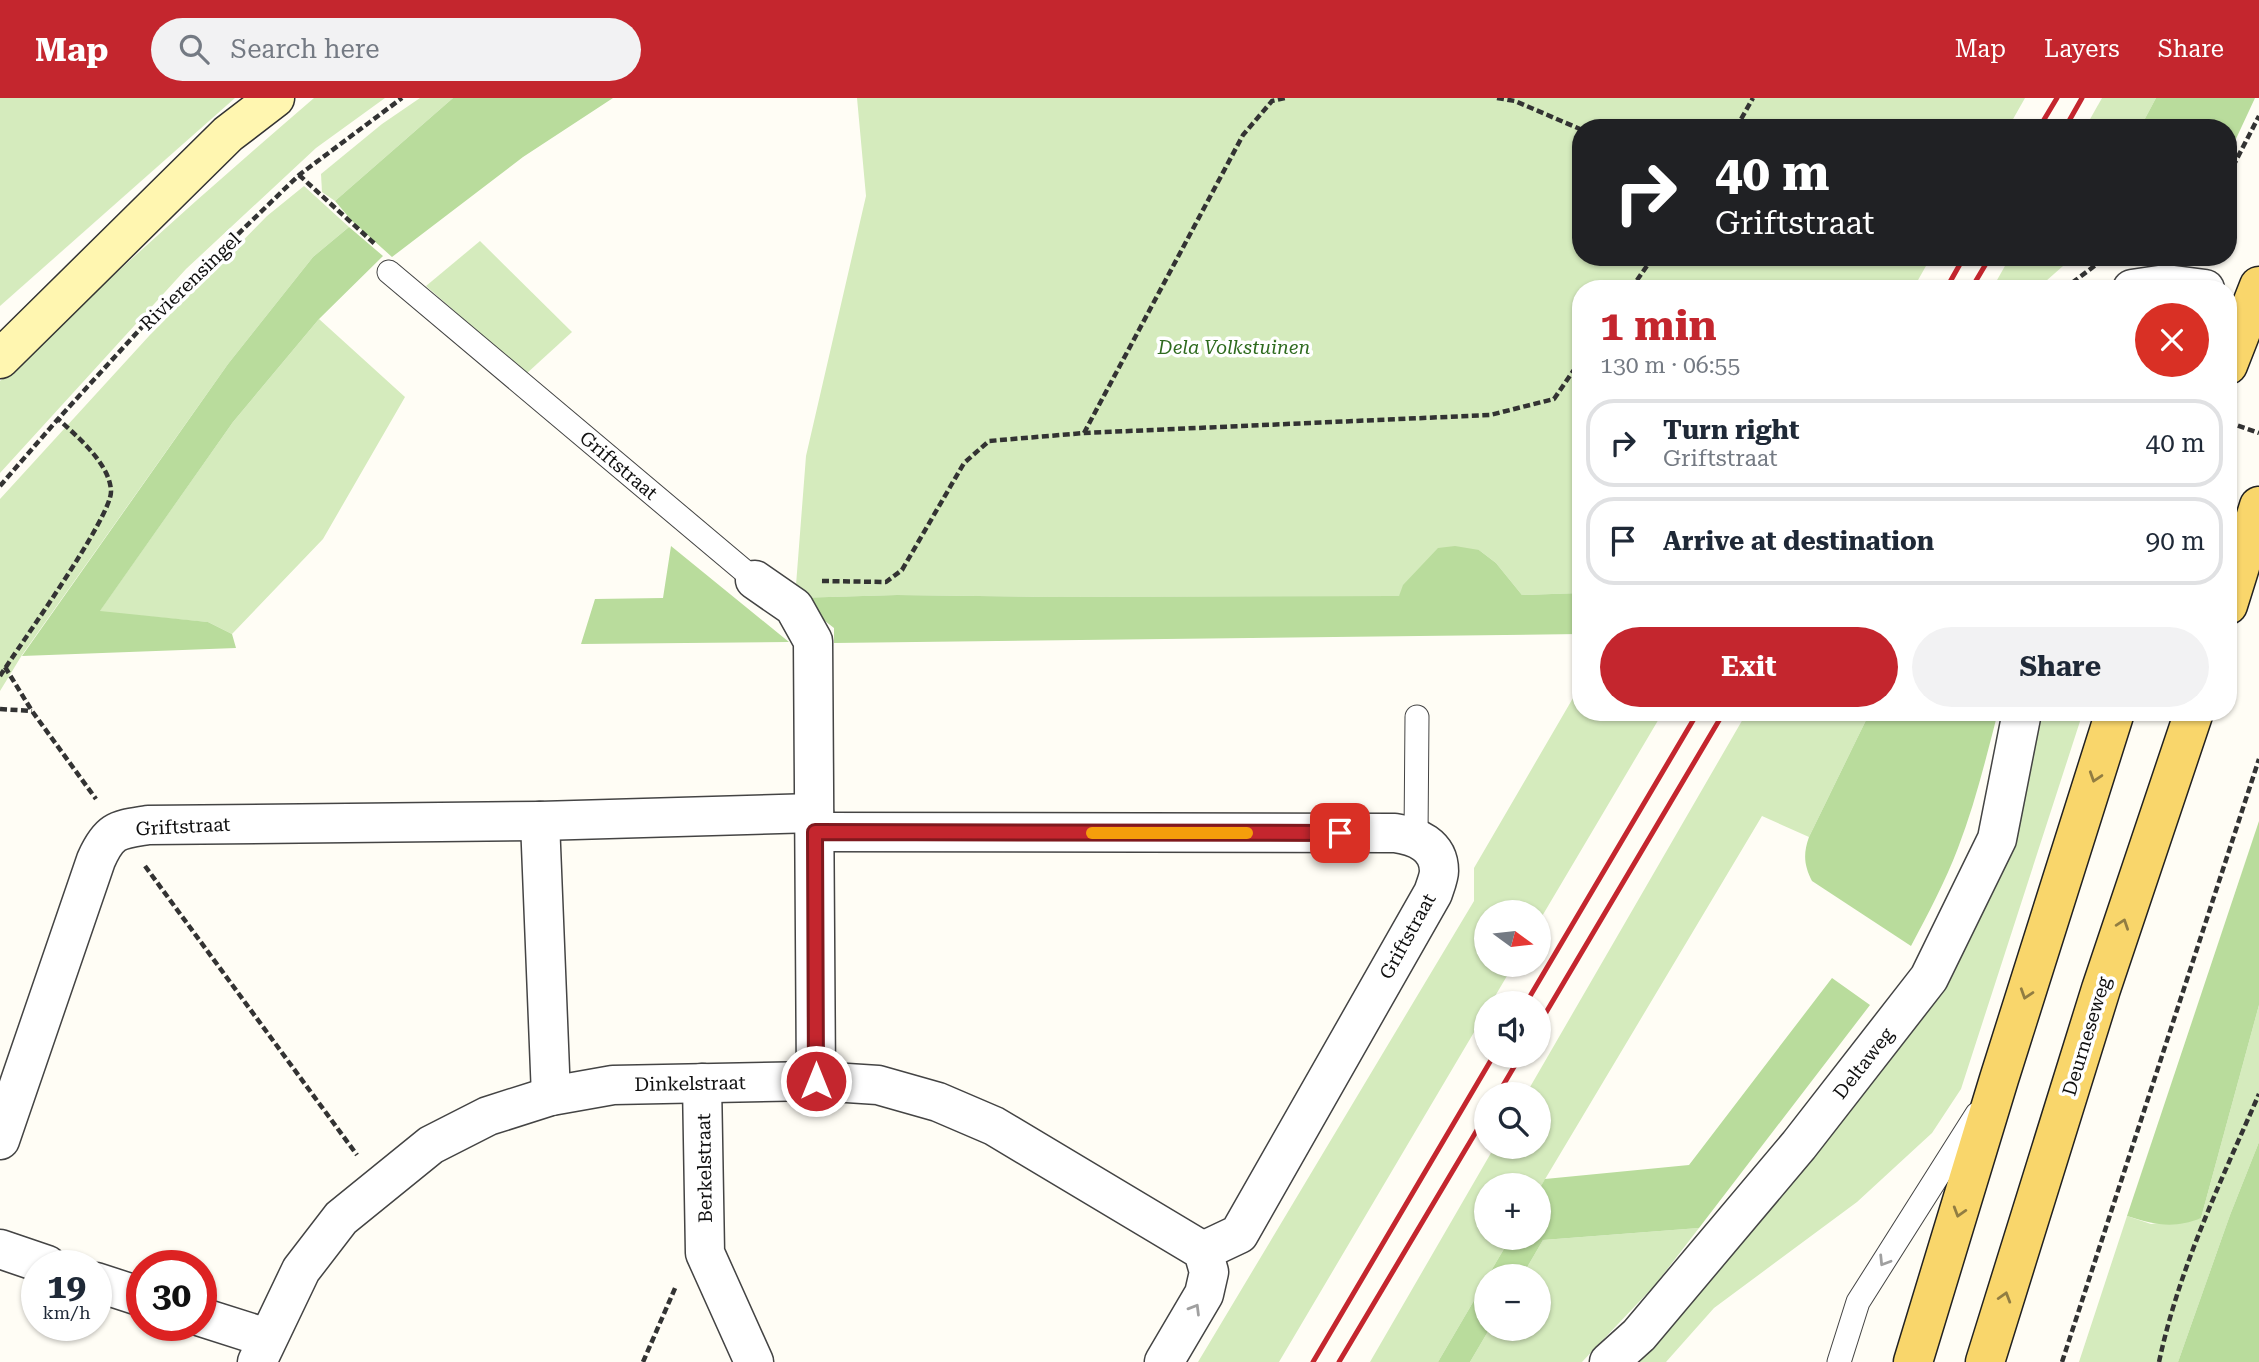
<!DOCTYPE html>
<html lang="en">
<head>
<meta charset="utf-8">
<style>
  :root { --surface:#fff; --page:#f2f2f3; --text:#1f2937; --muted:#747a83; --line:#e0e1e3; --accent:#c4262e }
  body { margin:0; font-family:"Roboto Serif",serif; background:var(--page); color:var(--text); height:100vh; display:flex; flex-direction:column; font-size:26px; white-space:nowrap }
  * { box-sizing:border-box; margin:0 }
  p { font-size:23px; color:var(--muted) }
  .icon { flex:none; width:38px; height:38px; fill:none; stroke:currentColor; stroke-width:2; stroke-linecap:round; stroke-linejoin:round }
  .map { position:relative; flex:1; overflow:hidden }
  .sheet { position:absolute; left:1572px; top:182px; width:665px; height:441px; display:flex; flex-direction:column; background:var(--surface); border-radius:28px; box-shadow:0 2px 5px #0004 }
  .sheet>* { flex:none }
  .top-card { position:absolute; left:1572px; top:21px; width:665px; height:147px; border-radius:28px; box-shadow:0 2px 5px #0004; background:#202124; color:#fff; overflow:hidden }
  .needle { width:46px; rotate:105deg }
  .controls { position:absolute; left:1474px; top:802px; display:grid; gap:14px }
  .controls a { display:grid; place-items:center; width:77px; height:77px; border-radius:50%; background:var(--surface); box-shadow:0 2px 5px #0004; font-size:35px }
  .speed { position:absolute; left:21px; top:1152px; display:flex; gap:14px; font-size:35px; font-weight:700; text-align:center }
  .speed>* { display:grid; place-content:center; width:91px; height:91px; border-radius:50%; background:var(--surface); box-shadow:0 2px 5px #0004; line-height:1 }
  .speed small { font-size:18px; font-weight:400 }
  .speed .limit { border:10px solid #d22; background:#fff; color:#111 }
  .pin { position:absolute; display:grid; place-items:center; width:60px; height:60px; color:#fff; margin:-30px; border-radius:14px; box-shadow:0 4px 10px #0006 }
  .me { position:absolute; width:77px; margin:-38px; rotate:0deg; stroke-linejoin:round; filter:drop-shadow(0 0 5px #0008) }
  .turn { display:flex; align-items:center; gap:24px; height:147px; padding:0 28px; font-size:32px }
  .turn .icon { width:91px; height:91px; stroke-width:2.5 }
  .turn b { display:block; font-size:49px; line-height:60px }
  .round { display:grid; place-items:center; flex:none; width:74px; height:74px; border-radius:37px; background:var(--page) }
  .summary { display:flex; align-items:center; justify-content:space-between; height:119px; padding:0 28px }
  h1 { font-size:42px; font-weight:700; line-height:52px; color:var(--accent) }
  .action { display:flex; gap:14px; margin-top:auto; padding:14px 28px }
  .action a { flex:1; height:80px; border-radius:42px; background:var(--accent); color:#fff; font-size:28px; font-weight:700; line-height:80px; text-align:center }
  .action a+a { background:var(--page); color:var(--text) }
  ul { padding:0; list-style:none }
  li { display:flex; align-items:center; gap:21px; height:88px; margin:0 14px 10px; padding:0 14px; border:4px solid var(--line); border-radius:28px }
  li div { flex:1 }
  li b { display:block; font-size:26px }
  li em { font-style:normal }
  header { display:flex; align-items:center; gap:42px; box-sizing:border-box; height:98px; padding:0 35px; background:var(--accent); color:#fff }
  header strong { font-size:33px }
  nav { display:flex; gap:38px; margin-inline-start:auto; font-size:24px }
  .search { width:490px; height:63px; background:var(--page); display:flex; align-items:center; gap:18px; box-sizing:border-box; padding:0 24px; border-radius:38px; color:var(--muted); font-size:26px }
  .map>svg:first-child { display:block }
</style>
</head>
<body>
<header>
<strong>Map</strong>
<div class="search"><svg class="icon" aria-label="search" viewBox="0 0 24 24"><circle cx="10" cy="10" r="6"/><path d="M15 15l6 6"/></svg>Search here</div>
<nav><a>Map</a><a>Layers</a><a>Share</a></nav>
</header>
<div class="map">
<svg width="2259" height="1264" viewBox="0 0 2259 1264">
  <rect width="100%" height="100%" fill="#fffdf5"/>
  <g fill="#d5ebbd">
    <polygon points="0,0 235,0 0,208"/>
    <path d="M314,0H385L316,50L186,171L0,375V283C102,186 207,92 314,0Z"/>
    <polygon points="420,0 453,0 335,103 322,94 321,76 382,26"/>
    <polygon points="857,0 2025,0 2008,30 1580,30 1580,159 1931,159 1913,191 1580,191 1580,495 1522,497 1496,465 1479,452 1399,498 1050,499 897,497 795,500 806,358 866,98"/>
    <polygon points="2102,0 2156,0 2140,30 2085,30"/>
    <polygon points="304,88 349,129 313,159 228,266 22,557 0,593 0,401 149,238 267,118"/>
    <polygon points="480,143 572,234 526,276 426,188"/>
    <polygon points="2010,159 2080,159 2063,168 2037,191 1992,191"/>
    <polygon points="319,221 405,299 323,441 232,536 208,524 99,514 233,324"/>
    <polygon points="1580,588 1580,614 1663,614 1538,825 1538,814 1486,814 1486,866 1514,866 1491,905 1486,905 1486,914 1279,1264 1198,1264 1474,803 1474,770"/>
    <polygon points="1747,614 1870,614 1809,739 1762,718 1538,1093 1538,1087 1486,1087 1486,1139 1511,1139 1488,1178 1486,1178 1486,1182 1438,1264 1370,1264 1495,1048 1538,1048 1538,996 1526,996"/>
    <polygon points="2033,614 2083,614 1961,991 1932,1035 1857,1104 1714,1210 1666,1264 1631,1264 1931,885"/>
    <polygon points="2259,907 2259,1044 2230,1117 2178,1264 2079,1264 2127,1118 2151,1126 2201,1120"/>
    <polygon points="1699,1130 1655,1187 1582,1264 1470,1264 1490,1230 1538,1230 1538,1178 1522,1178 1543,1142"/>
  </g>
  <g fill="#b9dc9c">
    <polygon points="453,0 613,0 523,59 392,159 352,123 335,103"/>
    <polygon points="2156,0 2255,0 2228,58 2228,30 2140,30"/>
    <polygon points="349,129 383,158 319,221 233,324 100,513 208,524 232,536 236,550 22,558 228,266 313,159"/>
    <polygon points="671,448 789,544 581,546 595,501 663,500"/>
    <polygon points="1455,448 1479,452 1496,465 1522,497 1580,495 1580,536 834,545 834,530 795,500 897,497 1050,499 1399,498 1403,487 1438,450"/>
    <path d="M1870,614H1998C1986,660 1975,706 1958,750C1945,784 1928,816 1911,848L1812,783C1804,767 1803,756 1809,739Z"/>
    <path d="M2259,723V907L2201,1120C2174,1131 2155,1127 2127,1118Z"/>
    <polygon points="1832,880 1870,907 1699,1130 1543,1142 1522,1178 1488,1178 1511,1139 1538,1139 1538,1093 1545,1081 1689,1067"/>
    <polygon points="2259,1044 2259,1264 2178,1264 2230,1117"/>
    <polygon points="1486,1182 1486,1230 1490,1230 1470,1264 1438,1264"/>
  </g>
  <g fill="none" stroke-linecap="round" stroke-linejoin="round">
    <g stroke="#444" stroke-width="25">
      <g id="service">
        <polyline points="389,174 755,482"/>
        <polyline points="1416,739 1417,619"/>
        <polyline points="1839,1264 1858,1204 1977,1016"/>
      </g>
    </g>
    <g stroke="#444" stroke-width="41">
      <g id="minor">
        <polyline points="2132,191 2166,186 2205,191"/>
        <polyline points="755,482 794,509 813,543 816,983"/>
        <polyline points="540,723 551,998"/>
        <path d="M815,734L1395,735C1416,738 1439,747 1439,773C1439,779 1435,789 1433,795L1239,1136L1203,1153"/>
        <polyline points="702,985 705,1155 754,1264"/>
        <path d="M0,1042L96,762C110,731 118,732 148,727L540,723L814,715"/>
        <polyline points="0,1151 47,1167"/>
        <polyline points="96,1184 142,1199"/>
        <polyline points="201,1219 267,1240"/>
        <polyline points="257,1264 301,1172 341,1120 431,1047 488,1018 551,998 613,987 816,983 878,987 938,1004 994,1028 1203,1153 1209,1174 1204,1196 1164,1264"/>
        <polyline points="1609,1264 1639,1237 1799,1047 1929,880 1997,741 2022,614"/>
      </g>
    </g>
    <g stroke="#333" stroke-width="41">
      <polyline id="secondary" points="0,261 228,36 275,0"/>
    </g>
    <g stroke="#222" stroke-width="41">
      <g id="primary">
        <polyline points="2228,267 2259,188"/>
        <polyline points="2228,507 2259,408"/>
        <polyline points="1913,1264 1999,981 2115,614"/>
        <polyline points="1985,1264 2101,891 2194,614"/>
      </g>
    </g>
    <g stroke="#333" stroke-width="4.5" stroke-dasharray="7 3.5" stroke-linecap="butt">
      <polyline points="1497,0 1515,3 1580,31"/>
      <polyline points="1736,30 1753,0"/>
      <polyline points="299,77 376,147"/>
      <polyline points="2228,78 2259,18"/>
      <polyline points="1631,191 1653,159"/>
      <polyline points="2064,191 2097,166 2104,164"/>
      <polyline points="2228,324 2259,335"/>
      <polyline points="1084,335 1243,37 1272,3 1285,0"/>
      <polyline points="0,388 58,321 142,229 299,77 402,0"/>
      <polyline points="822,483 886,484 902,472 964,365 989,343 1084,335 1490,317 1554,301 1580,263"/>
      <polyline points="5,569 32,613 96,701"/>
      <path d="M0,578C19,548 112,419 111,393C110,366 77,338 58,321"/>
      <polyline points="0,611 32,613"/>
      <polyline points="145,768 357,1057"/>
      <polyline points="643,1264 676,1188"/>
      <polyline points="2062,1264 2259,661"/>
      <path d="M2159,1264C2179,1170 2221,1083 2259,996"/>
    </g>
    <use href="#service" stroke="#fff" stroke-width="23"/>
    <use href="#minor" stroke="#fff" stroke-width="38"/>
    <use href="#secondary" stroke="#fff6b0" stroke-width="38"/>
    <use href="#primary" stroke="#f9d66b" stroke-width="38"/>
    <g stroke="#c4262e" stroke-width="5">
      <polyline points="2039,30 2057,0"/>
      <polyline points="2065,30 2082,0"/>
      <polyline points="1946,191 1964,159"/>
      <polyline points="1971,191 1990,159"/>
      <polyline points="1526,905 1698,614"/>
      <polyline points="1538,928 1724,614"/>
      <polyline points="1498,996 1521,957"/>
      <polyline points="1313,1264 1494,957"/>
      <polyline points="1339,1264 1486,1017"/>
    </g>
  </g>
  <defs><path id="oneway-chevron" d="M-2-3.5L2.5 0L-2 3.5" fill="none" stroke-width="1.6" stroke-linecap="round" stroke-linejoin="round" transform="scale(1.75)"/></defs>
  <g stroke="#917d42">
    <use href="#oneway-chevron" transform="translate(2095 679) rotate(108)"/>
    <use href="#oneway-chevron" transform="translate(2123 826) rotate(-71)"/>
    <use href="#oneway-chevron" transform="translate(2026 896) rotate(108)"/>
    <use href="#oneway-chevron" transform="translate(1959 1114) rotate(107)"/>
    <use href="#oneway-chevron" transform="translate(2005 1199) rotate(-73)"/>
  </g>
  <g stroke="#a0a0a0">
    <use href="#oneway-chevron" transform="translate(1884 1163) rotate(122)"/>
    <use href="#oneway-chevron" transform="translate(1195 1211) rotate(-59)"/>
  </g>
  <g fill="none" stroke-linecap="round" stroke-linejoin="round">
    <g stroke="#7f191e" stroke-width="18">
      <polyline id="route" points="816,983 815,734 1340,735"/>
    </g>
    <use href="#route" stroke="#c4262e" stroke-width="12"/>
    <polyline stroke="#f59e0b" stroke-width="12" points="1092,735 1247,735"/>
  </g>
  <g text-anchor="middle" stroke-width="7" stroke-linejoin="round" paint-order="stroke">
    <g font-size="19" fill="#111" stroke="#fff">
      <text transform="translate(190 183) rotate(-44)" y="7">Rivierensingel</text>
      <text transform="translate(619 367) rotate(40)" y="7">Griftstraat</text>
      <text transform="translate(183 728) rotate(-3)" y="7">Griftstraat</text>
      <text transform="translate(1407 838) rotate(-61)" y="7">Griftstraat</text>
      <text transform="translate(2086 938) rotate(-73)" y="7">Deurneseweg</text>
      <text transform="translate(1863 965) rotate(-52)" y="7">Deltaweg</text>
      <text transform="translate(690 985) rotate(-1)" y="7">Dinkelstraat</text>
      <text transform="translate(704 1070) rotate(-91)" y="7">Berkelstraat</text>
    </g>
    <g font-size="19" font-style="italic" fill="#2f6b1f" stroke="#fff">
      <text x="1234" y="256">Dela Volkstuinen</text>
    </g>
  </g>
</svg>
<div class="controls">
<a><svg class="needle" viewBox="-14 -14 28 28"><path d="M0-13l5 13h-10z" fill="#e53935"/><path d="M0 13l5-13h-10z" fill="#747a83"/></svg></a>
<a><svg class="icon" aria-label="sound" viewBox="0 0 24 24"><path d="M4 9h4l5-4v14l-5-4H4zM17 9q2 3 0 6"/></svg></a>
<a><svg class="icon" aria-label="search" viewBox="0 0 24 24"><circle cx="10" cy="10" r="6"/><path d="M15 15l6 6"/></svg></a>
<a>+</a>
<a>−</a>
</div>
<div class="speed"><div>19<small>km/h</small></div><div class="limit">30</div></div>
<div class="pin" style="left:1340px;top:735px;background:#d93025"><svg class="icon" aria-label="arrive" viewBox="0 0 24 24"><path d="M6 21V4h12l-3 4 3 4H6"/></svg></div>
<svg class="me" style="left:816px;top:983px" viewBox="-20 -20 40 40"><circle r="17" fill="#c4262e" stroke="#fff" stroke-width="3"/><path d="M0-11L8 9 0 5-8 9z" fill="#fff"/></svg>
<div class="top-card">
<div class="turn"><svg class="icon" aria-label="right" viewBox="0 0 24 24"><path d="M7 20v-9h11M14 6l5 5-5 5"/></svg><div><b>40 m</b>Griftstraat</div></div>
</div>
<section class="sheet">
<div class="summary"><div><h1>1 min</h1><p>130 m · 06:55</p></div><a class="round" style="background:#d93025;color:#fff"><svg class="icon" aria-label="close" viewBox="0 0 24 24"><path d="M6 6l12 12M18 6L6 18"/></svg></a></div>
<ul>
<li><svg class="icon" aria-label="right" viewBox="0 0 24 24"><path d="M7 20v-9h11M14 6l5 5-5 5"/></svg><div><b>Turn right</b><p>Griftstraat</p></div><em>40 m</em></li>
<li><svg class="icon" aria-label="arrive" viewBox="0 0 24 24"><path d="M6 21V4h12l-3 4 3 4H6"/></svg><div><b>Arrive at destination</b></div><em>90 m</em></li>
</ul>
<div class="action"><a>Exit</a><a>Share</a></div>
</section>
</div>
</body>
</html>
